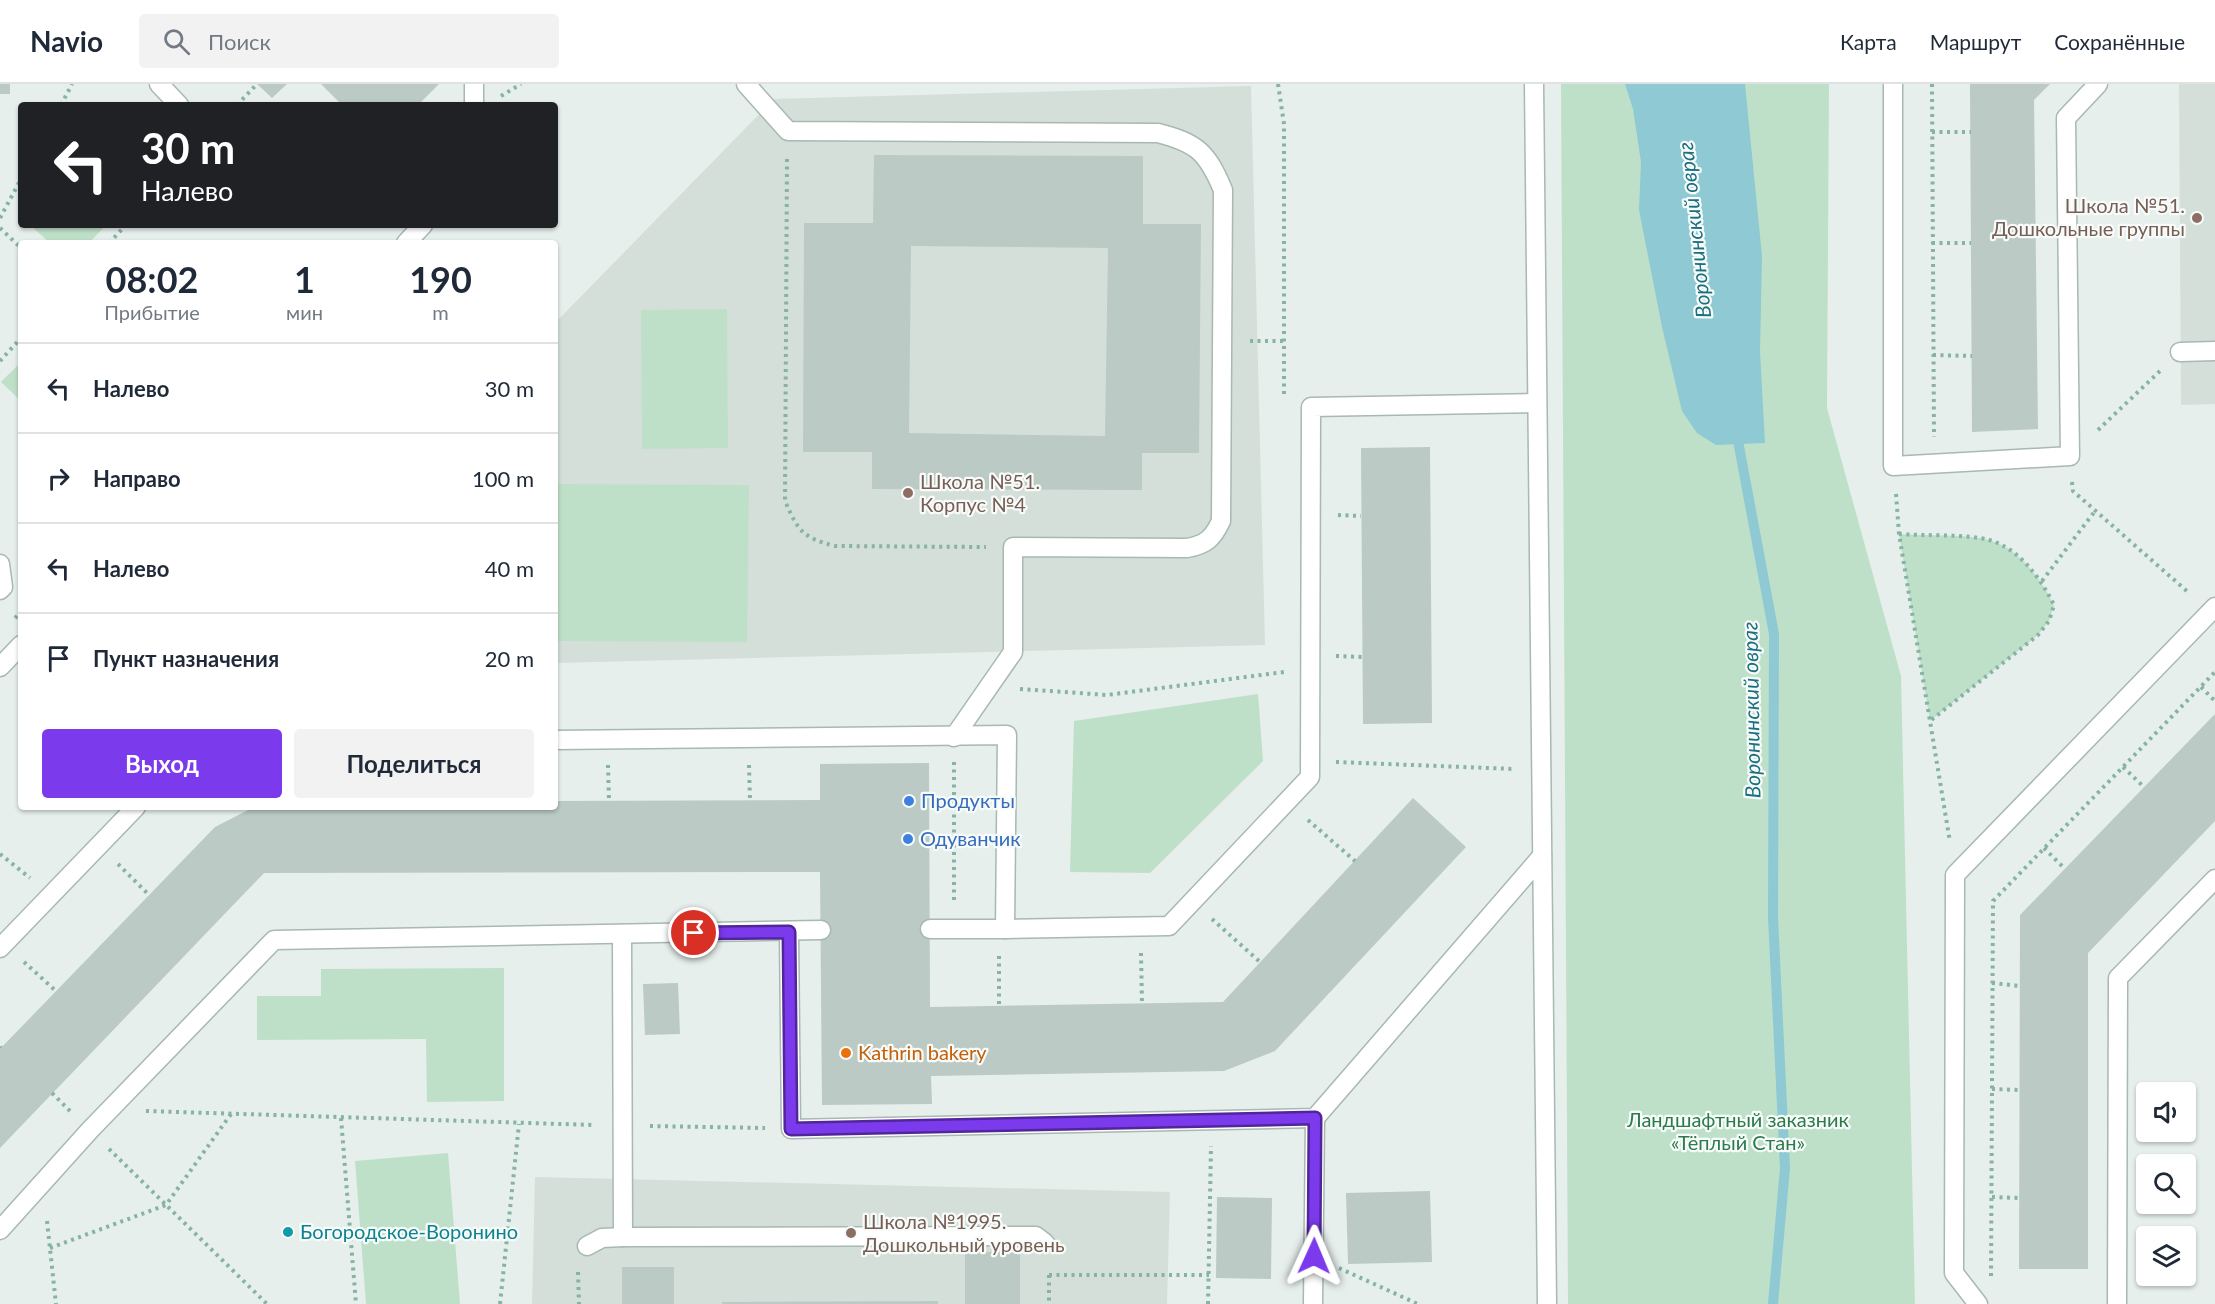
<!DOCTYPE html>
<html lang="ru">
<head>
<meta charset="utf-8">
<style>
  :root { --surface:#fff; --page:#f2f2f3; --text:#1f2937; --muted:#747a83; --line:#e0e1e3; --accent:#7c3aed }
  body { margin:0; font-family:Lato,sans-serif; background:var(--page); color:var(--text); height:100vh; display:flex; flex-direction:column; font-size:22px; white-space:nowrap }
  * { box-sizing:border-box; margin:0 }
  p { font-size:20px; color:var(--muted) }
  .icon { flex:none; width:33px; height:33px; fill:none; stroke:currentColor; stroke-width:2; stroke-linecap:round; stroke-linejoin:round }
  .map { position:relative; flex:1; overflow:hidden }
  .panel { position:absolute; left:18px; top:156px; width:540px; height:570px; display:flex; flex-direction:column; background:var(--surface); border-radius:6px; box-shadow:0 2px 4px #0004 }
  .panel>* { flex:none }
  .guide { position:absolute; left:18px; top:18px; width:540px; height:126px; border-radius:6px; box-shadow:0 2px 4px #0004; background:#202124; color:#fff; overflow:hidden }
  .fabs { position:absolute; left:2136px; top:998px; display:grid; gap:12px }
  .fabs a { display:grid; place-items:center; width:60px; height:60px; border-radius:6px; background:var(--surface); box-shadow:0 2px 4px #0004; font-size:30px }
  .pin { position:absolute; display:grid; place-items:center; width:51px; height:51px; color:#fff; margin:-26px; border:3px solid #fff; border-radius:50%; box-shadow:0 2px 6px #0007 }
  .me { position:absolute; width:66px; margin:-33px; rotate:1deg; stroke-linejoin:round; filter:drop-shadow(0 0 4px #0008) }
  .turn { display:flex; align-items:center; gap:21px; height:126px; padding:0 24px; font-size:27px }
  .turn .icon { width:78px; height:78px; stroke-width:2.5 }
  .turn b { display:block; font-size:42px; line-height:51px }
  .eta { display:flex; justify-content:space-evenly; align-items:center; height:102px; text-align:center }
  .eta b { font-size:36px; font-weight:700; line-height:42px }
  .action { display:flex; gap:12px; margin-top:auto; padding:12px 24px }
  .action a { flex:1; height:69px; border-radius:6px; background:var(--accent); color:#fff; font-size:24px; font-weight:700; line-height:69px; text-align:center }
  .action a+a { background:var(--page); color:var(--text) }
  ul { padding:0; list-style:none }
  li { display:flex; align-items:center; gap:18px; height:90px; padding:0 24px; border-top:2px solid var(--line) }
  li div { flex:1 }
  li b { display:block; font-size:22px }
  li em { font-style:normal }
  header { display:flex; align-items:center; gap:36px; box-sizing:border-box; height:84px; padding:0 30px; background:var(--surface); border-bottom:2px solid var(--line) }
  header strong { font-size:28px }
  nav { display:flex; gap:33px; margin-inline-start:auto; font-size:21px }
  .search { width:420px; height:54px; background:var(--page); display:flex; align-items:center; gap:15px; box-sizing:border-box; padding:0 21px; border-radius:6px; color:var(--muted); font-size:22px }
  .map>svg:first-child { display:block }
</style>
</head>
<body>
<header>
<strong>Navio</strong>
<div class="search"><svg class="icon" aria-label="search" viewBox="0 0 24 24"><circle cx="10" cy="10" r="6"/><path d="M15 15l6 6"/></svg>Поиск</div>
<nav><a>Карта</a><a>Маршрут</a><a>Сохранённые</a></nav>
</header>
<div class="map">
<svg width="2215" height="1220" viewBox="0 0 2215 1220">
  <rect width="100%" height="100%" fill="#e6efeb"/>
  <g fill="#d4dfda">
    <polygon points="2179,0 2215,0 2215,320 2181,321"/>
    <polygon points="1251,2 1265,561 555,579 555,239 774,15"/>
    <polygon points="535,1093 1170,1108 1167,1220 532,1220"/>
  </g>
  <g fill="#bfe0c8">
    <polygon points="1561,0 1829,0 1827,324 1901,592 1915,1220 1568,1220"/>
    <polygon points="30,141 106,141 89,159 50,159"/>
    <polygon points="727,225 728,364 642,365 641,226"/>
    <polygon points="21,278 21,317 1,298"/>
    <polygon points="555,400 749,401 747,558 555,557"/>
    <path d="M1899,450C1923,452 1968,450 1989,456C2019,464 2041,495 2054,521L2049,537L2038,551L1930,637Z"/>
    <polygon points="1258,610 1263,677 1150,789 1070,788 1074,637"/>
    <polygon points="504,884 504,1017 427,1018 426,955 257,956 257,912 321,912 321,885"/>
    <polygon points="448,1069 460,1220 366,1220 355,1077"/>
  </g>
  <polygon fill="#8ec9d4" points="1625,0 1745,0 1762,172 1760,268 1765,359 1716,361 1697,349 1682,327 1662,243 1639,126 1641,78 1633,25"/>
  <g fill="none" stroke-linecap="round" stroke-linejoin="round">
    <polyline stroke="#8ec9d4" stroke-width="10" points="1736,346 1774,550 1773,833 1785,1084 1773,1220"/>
  </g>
  <g fill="#bbcac4" fill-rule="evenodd">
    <rect x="0" y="0" width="10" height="10"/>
    <polygon points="257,0 287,0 272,14"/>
    <polygon points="321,0 439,0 418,21 342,21"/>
    <polygon points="1970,0 2050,0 2034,16 2038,345 1972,348"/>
    <path d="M874,71L1143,72V140H1201L1199,369H1142V406L872,405V368H803L804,139H873ZM911,162L1108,164L1105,352L909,349Z"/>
    <polygon points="1430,363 1432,639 1363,640 1361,364"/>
    <polygon points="2215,630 2215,737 2088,869 2088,1185 2019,1185 2020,831"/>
    <polygon points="929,679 930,923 1223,918 1413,714 1466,763 1275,967 1224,987 931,992 932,1020 822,1021 820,788 264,789 0,1064 0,965 215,743 254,723 555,723 555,717 820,716 820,680"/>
    <polygon points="678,899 680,950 645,951 643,900"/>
    <polygon points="1430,1107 1432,1178 1348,1180 1346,1109"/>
    <polygon points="1217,1113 1272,1114 1271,1195 1216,1194"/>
    <rect x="965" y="1168" width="55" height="52"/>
    <rect x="622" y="1183" width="52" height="37"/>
    <polygon points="938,1217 938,1220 722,1220 722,1218"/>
  </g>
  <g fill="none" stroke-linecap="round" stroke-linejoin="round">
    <g stroke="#a8b8b2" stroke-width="21">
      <g id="lane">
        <polyline points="159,0 179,21"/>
        <path d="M746,0L788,47L1158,49C1197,59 1207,68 1223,106L1221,437C1213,454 1206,461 1187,464L1013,463V568L954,653"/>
        <polyline points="1893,0 1893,382 2070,372 2066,34 2098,0"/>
        <polyline points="474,21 474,0"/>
        <polyline points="406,159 423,141"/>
        <polyline points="2180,268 2215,267"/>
        <polyline points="0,480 3,503 0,506"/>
        <polyline points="0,583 21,561"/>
        <polyline points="555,656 1007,651 1005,845 1169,842 1310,693 1311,323 1537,319"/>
        <polyline points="930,845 1005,845"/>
        <polyline points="789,848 791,1045 1315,1034 1542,772"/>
        <polyline points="0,864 136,723"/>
        <polyline points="0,1146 90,1046 274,856 821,846"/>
        <polyline points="623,1153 1024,1152 1036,1152 1045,1159"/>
        <polyline points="587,1162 602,1154 623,1153 622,850"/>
        <polyline points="1313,1220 1315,1034"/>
        <polyline points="1978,1220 1954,1189 1955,791 2215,523"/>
        <polyline points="2117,1220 2118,894 2215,795"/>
      </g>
    </g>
    <g stroke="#a8b8b2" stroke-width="21">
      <polyline id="street" points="1534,0 1547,1220"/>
    </g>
    <g stroke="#86b3a5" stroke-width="4" stroke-dasharray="3 4.5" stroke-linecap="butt">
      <polyline points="1278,0 1284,40 1284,314"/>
      <polyline points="1932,0 1934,353"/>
      <polyline points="501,12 521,0"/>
      <polyline points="61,21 72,0"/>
      <polyline points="237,21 257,0"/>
      <polyline points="1932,48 1971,48"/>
      <path d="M787,75L785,417C798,447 803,454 835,462L986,463"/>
      <polyline points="0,134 21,95"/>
      <polyline points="0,144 21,164"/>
      <polyline points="109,159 126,141"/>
      <polyline points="1932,159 1971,159"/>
      <polyline points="1250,257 1284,257"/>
      <polyline points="1933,271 1972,272"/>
      <polyline points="0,277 21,254"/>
      <polyline points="2098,346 2160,287"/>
      <polyline points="2072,398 2073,407 2189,509"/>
      <polyline points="1896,410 1899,450 1950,758"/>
      <polyline points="1338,431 1361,432"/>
      <path d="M1899,450C1923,452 1968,450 1989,456C2019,464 2041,495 2054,521L2049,537L2038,551L1930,637"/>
      <polyline points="2042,497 2095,427"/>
      <polyline points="15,534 21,528"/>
      <polyline points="1336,572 1362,573"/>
      <polyline points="2201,603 2215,617"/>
      <polyline points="1020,605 1107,611 1284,588"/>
      <polyline points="954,678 954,818"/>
      <polyline points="1336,678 1514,685"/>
      <polyline points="608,681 609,717"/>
      <polyline points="749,681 750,717"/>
      <polyline points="2123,683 2144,703"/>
      <polyline points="1308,736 1355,777"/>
      <polyline points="2044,764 2065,785"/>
      <polyline points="0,770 30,794"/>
      <polyline points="118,780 149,811"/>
      <polyline points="1212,835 1260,878"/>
      <polyline points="1141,869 1142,919"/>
      <polyline points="999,872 999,922"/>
      <polyline points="24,878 56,907"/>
      <polyline points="1992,899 2020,902"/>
      <polyline points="0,963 1,964"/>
      <polyline points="1992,1005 2020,1006"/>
      <polyline points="52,1009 71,1028"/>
      <polyline points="146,1027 594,1041"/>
      <polyline points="341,1034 356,1220"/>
      <polyline points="650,1042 765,1044"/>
      <polyline points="109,1065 267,1220"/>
      <polyline points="1992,1113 2019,1114"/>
      <polyline points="47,1137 56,1220"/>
      <polyline points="50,1164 166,1121 231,1030"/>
      <polyline points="1339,1184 1418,1220"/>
      <polyline points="578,1188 579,1220"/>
      <polyline points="1049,1191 1209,1191"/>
      <polyline points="1049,1191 1049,1220"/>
      <polyline points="1991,1192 1993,817 2215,588"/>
      <polyline points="500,1220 519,1040"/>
      <polyline points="1208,1220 1211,1062"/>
    </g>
    <use href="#lane" stroke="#fff" stroke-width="18"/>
    <use href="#street" stroke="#fff" stroke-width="18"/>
  </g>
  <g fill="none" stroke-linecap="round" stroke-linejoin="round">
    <g stroke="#51269a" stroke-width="15">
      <polyline id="route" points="694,849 789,848 791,1045 1315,1034 1314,1172"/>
    </g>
    <use href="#route" stroke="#7c3aed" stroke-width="10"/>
  </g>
  <g fill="#8d6e63" stroke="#f7fbf9" stroke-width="2">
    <circle cx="2197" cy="134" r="6"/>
    <circle cx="908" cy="409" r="6"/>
    <circle cx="851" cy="1149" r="6"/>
  </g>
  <g fill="#3f7fe0" stroke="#f7fbf9" stroke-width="2">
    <circle cx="909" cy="717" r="6"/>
    <circle cx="908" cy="755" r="6"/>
  </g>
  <circle fill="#e8710a" stroke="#f7fbf9" stroke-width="2" cx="846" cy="969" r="6"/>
  <circle fill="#0f9aa8" stroke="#f7fbf9" stroke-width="2" cx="288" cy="1148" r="6"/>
  <g text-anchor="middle" stroke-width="4.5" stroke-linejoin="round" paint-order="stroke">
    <g font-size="20" fill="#785e54" stroke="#f7fbf9" text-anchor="start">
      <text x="2185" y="129" text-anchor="end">Школа №51.<tspan x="2185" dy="23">Дошкольные группы</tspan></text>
      <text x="920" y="405">Школа №51.<tspan x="920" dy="23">Корпус №4</tspan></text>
      <text x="863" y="1145">Школа №1995.<tspan x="863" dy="23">Дошкольный уровень</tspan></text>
    </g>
    <g font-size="20" fill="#366cbe" stroke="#f7fbf9" text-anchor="start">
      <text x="921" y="724">Продукты</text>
      <text x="920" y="762">Одуванчик</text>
    </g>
    <g font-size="20" fill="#c56008" stroke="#f7fbf9" text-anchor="start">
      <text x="858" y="976">Kathrin bakery</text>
    </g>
    <g font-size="20" fill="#2d7a4b" stroke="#f7fbf9">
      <text x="1738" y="1043">Ландшафтный заказник<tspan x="1738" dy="23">«Тёплый Стан»</tspan></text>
    </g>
    <g font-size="20" fill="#0d838f" stroke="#f7fbf9" text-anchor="start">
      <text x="300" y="1155">Богородское-Воронино</text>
    </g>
    <g font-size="21" font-style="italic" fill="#1c6f80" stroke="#f7fbf9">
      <text transform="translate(1695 146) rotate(-96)" y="7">Воронинский овраг</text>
      <text transform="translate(1752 626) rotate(-91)" y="7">Воронинский овраг</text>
    </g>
  </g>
</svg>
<div class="fabs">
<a><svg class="icon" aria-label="sound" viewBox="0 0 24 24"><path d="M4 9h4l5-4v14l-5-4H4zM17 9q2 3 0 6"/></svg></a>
<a><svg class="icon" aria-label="search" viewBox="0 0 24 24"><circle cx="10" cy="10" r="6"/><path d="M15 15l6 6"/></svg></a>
<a><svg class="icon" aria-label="layers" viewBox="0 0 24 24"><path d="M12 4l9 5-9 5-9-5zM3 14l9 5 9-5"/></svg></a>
</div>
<div class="pin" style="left:694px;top:849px;background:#d93025"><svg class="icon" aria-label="arrive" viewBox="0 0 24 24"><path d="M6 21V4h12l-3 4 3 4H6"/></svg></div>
<svg class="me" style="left:1314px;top:1172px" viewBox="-20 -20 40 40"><path d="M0-17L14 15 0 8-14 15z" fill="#7c3aed" stroke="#fff" stroke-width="4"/></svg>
<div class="guide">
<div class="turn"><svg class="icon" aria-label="left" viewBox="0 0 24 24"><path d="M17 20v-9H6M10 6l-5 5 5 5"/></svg><div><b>30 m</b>Налево</div></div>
</div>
<section class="panel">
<div class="eta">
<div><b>08:02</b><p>Прибытие</p></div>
<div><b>1</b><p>мин</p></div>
<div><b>190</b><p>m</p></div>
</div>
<ul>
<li><svg class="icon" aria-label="left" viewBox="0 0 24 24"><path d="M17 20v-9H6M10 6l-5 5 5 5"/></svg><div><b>Налево</b></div><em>30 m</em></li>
<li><svg class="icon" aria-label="right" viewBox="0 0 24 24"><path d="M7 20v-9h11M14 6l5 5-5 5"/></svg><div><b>Направо</b></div><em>100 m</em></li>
<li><svg class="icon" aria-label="left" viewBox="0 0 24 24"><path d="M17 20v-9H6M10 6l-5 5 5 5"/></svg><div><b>Налево</b></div><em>40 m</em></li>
<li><svg class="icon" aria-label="arrive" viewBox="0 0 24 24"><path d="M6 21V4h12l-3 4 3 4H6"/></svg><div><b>Пункт назначения</b></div><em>20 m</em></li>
</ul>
<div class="action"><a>Выход</a><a>Поделиться</a></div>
</section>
</div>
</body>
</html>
